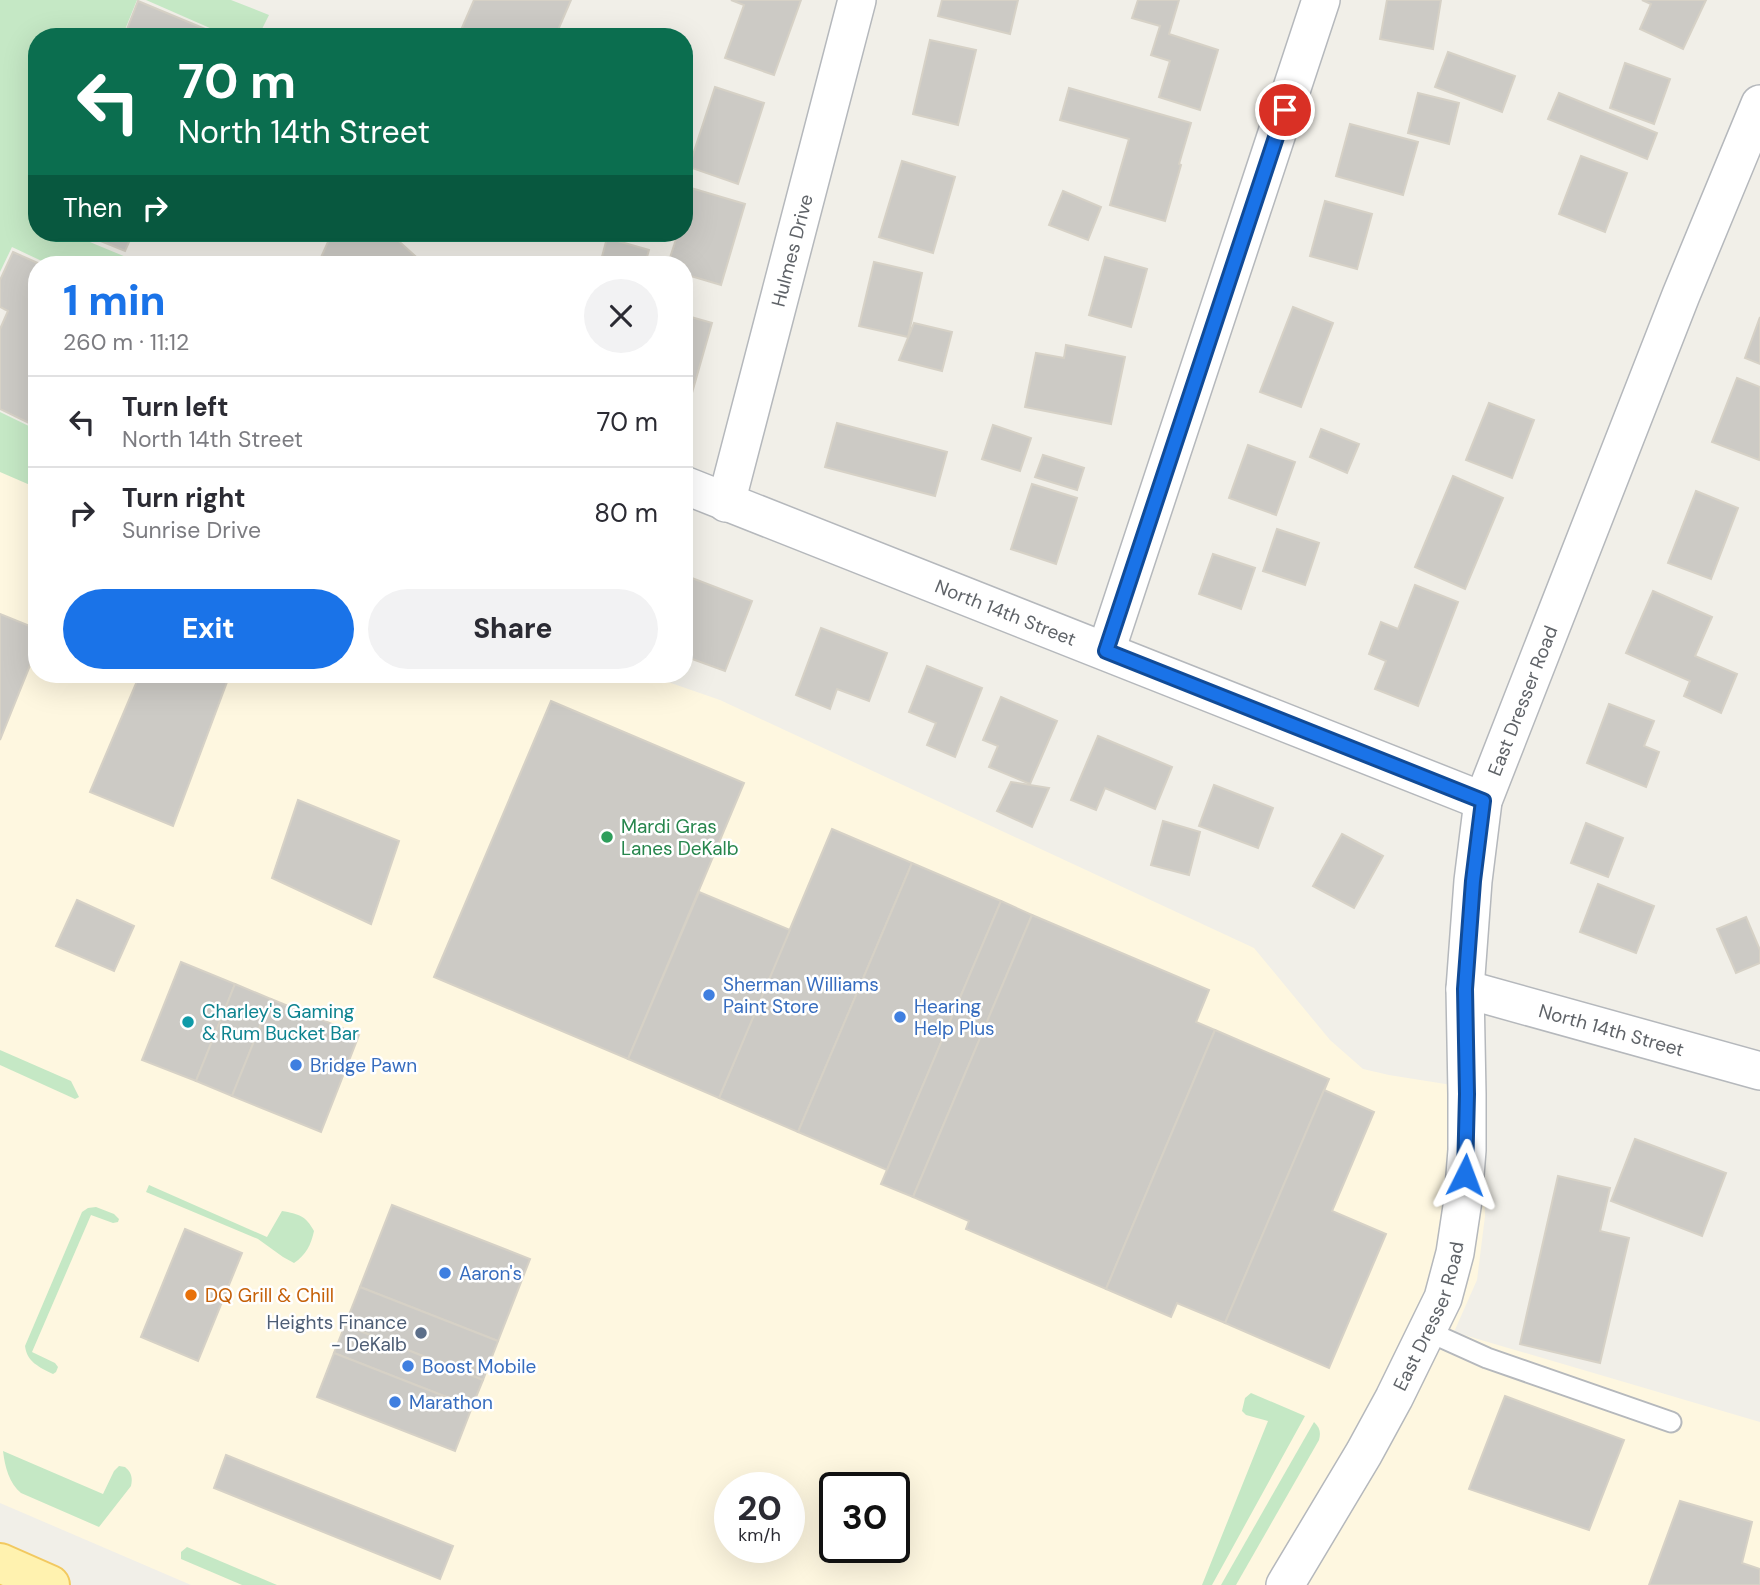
<!DOCTYPE html>
<html lang="en">
<head>
<meta charset="utf-8">
<style>
  :root { --surface:#fff; --page:#f2f2f3; --text:#2b2b33; --muted:#7c7c81; --line:#e1e1e2; --accent:#1a73e8 }
  body { margin:0; font-family:"DM Sans",sans-serif; background:var(--page); color:var(--text); height:100vh; display:flex; flex-direction:column; font-size:26px; white-space:nowrap }
  * { box-sizing:border-box; margin:0 }
  p { font-size:23px; color:var(--muted) }
  .icon { flex:none; width:38px; height:38px; fill:none; stroke:currentColor; stroke-width:2; stroke-linecap:round; stroke-linejoin:round }
  .map { position:relative; flex:1; overflow:hidden }
  .sheet { position:absolute; left:28px; top:256px; width:665px; height:427px; display:flex; flex-direction:column; background:var(--surface); border-radius:28px; box-shadow:0 7px 28px #0002 }
  .sheet>* { flex:none }
  .guide { position:absolute; left:28px; top:28px; width:665px; height:214px; border-radius:28px; box-shadow:0 7px 28px #0002; background:#0b6e4f; color:#fff; overflow:hidden }
  .speed { position:absolute; left:714px; top:1472px; display:flex; gap:14px; font-size:35px; font-weight:700; text-align:center }
  .speed>* { display:grid; place-content:center; width:91px; height:91px; border-radius:50%; background:var(--surface); box-shadow:0 7px 28px #0002; line-height:1 }
  .speed small { font-size:18px; font-weight:400 }
  .speed .limit { border:4px solid #111; border-radius:10px; background:#fff; color:#111 }
  .pin { position:absolute; display:grid; place-items:center; width:60px; height:60px; color:#fff; margin:-30px; border:4px solid #fff; border-radius:50%; box-shadow:0 2px 7px #0007 }
  .me { position:absolute; width:77px; margin:-38px; rotate:3deg; stroke-linejoin:round; filter:drop-shadow(0 0 5px #0008) }
  .turn { display:flex; align-items:center; gap:24px; height:147px; padding:0 35px; font-size:32px }
  .turn .icon { width:91px; height:91px; stroke-width:2.5 }
  .turn b { display:block; font-size:49px; line-height:60px }
  .then { display:flex; align-items:center; height:66px; padding:0 35px; background:#0003; gap:14px; font-size:26px }
  .round { display:grid; place-items:center; flex:none; width:74px; height:74px; border-radius:37px; background:var(--page) }
  .headline { display:flex; align-items:center; justify-content:space-between; height:119px; padding:0 35px }
  h1 { font-size:42px; font-weight:800; line-height:52px; color:var(--accent) }
  .primary-button { display:flex; gap:14px; margin-top:auto; padding:14px 35px }
  .primary-button a { flex:1; height:80px; border-radius:42px; background:var(--accent); color:#fff; font-size:28px; font-weight:800; line-height:80px; text-align:center }
  .primary-button a+a { background:var(--page); color:var(--text) }
  ul { padding:0; list-style:none }
  li { display:flex; align-items:center; gap:21px; height:91px; padding:0 35px; border-top:2px solid var(--line) }
  li div { flex:1 }
  li b { display:block; font-size:26px }
  li em { font-style:normal }
  .map>svg:first-child { display:block }
</style>
</head>
<body>
<div class="map">
<svg width="1760" height="1585" viewBox="0 0 1760 1585">
  <rect width="100%" height="100%" fill="#f1efe8"/>
  <path fill="#fef7e0" fill-rule="evenodd" d="M0,454L37,473V674H645L720,700L1254,948L1330,1040L1363,1069L1389,1075L1483,1090L1485,1216L1477,1280L1454,1332L1760,1422V1585H191L0,1503ZM730,1488H789V1547H730ZM835,1488H894V1547H835Z"/>
  <g fill="#c5e8c5">
    <polygon points="0,0 137,0 122,37 37,37 37,233 68,233 143,264 48,264 12,247 0,272"/>
    <polygon points="146,0 231,0 269,15 258,37 219,37 219,32"/>
    <polygon points="0,412 37,430 37,488 0,472"/>
    <polygon points="0,1050 71,1081 79,1097 75,1099 0,1065"/>
    <path d="M149,1185L267,1237L282,1211C299,1214 306,1216 314,1231C311,1245 306,1255 294,1263L283,1257L258,1239L146,1192Z"/>
    <path d="M96,1207L114,1214L119,1219L118,1222L113,1223L91,1215L32,1352L55,1363L58,1367L56,1372L53,1374C39,1367 27,1362 25,1346L82,1212L88,1208Z"/>
    <polygon points="1251,1393 1305,1416 1212,1585 1202,1585 1268,1421 1246,1415 1242,1411 1245,1398"/>
    <path d="M1314,1422C1320,1428 1321,1432 1319,1440L1236,1585H1221Z"/>
    <path d="M3,1451L103,1494L114,1471L119,1466L125,1467C131,1472 133,1477 131,1486L99,1527L21,1493C9,1483 5,1467 3,1451Z"/>
    <polygon points="187,1547 277,1585 242,1585 181,1559 181,1552"/>
  </g>
  <g fill="#cccac5" stroke="#d6d1c6" stroke-width="2">
    <polygon points="474,0 571,0 555,37 458,37"/>
    <polygon points="731,0 801,0 774,75 725,58 744,5"/>
    <polygon points="942,0 1018,0 1010,34 938,16"/>
    <polygon points="1138,0 1179,0 1169,34 1218,50 1200,110 1159,97 1170,61 1151,55 1160,26 1132,18"/>
    <polygon points="1387,0 1441,0 1433,49 1380,39"/>
    <polygon points="1642,0 1706,0 1683,49 1640,29 1651,4"/>
    <polygon points="138,1 215,33 213,37 124,37"/>
    <polygon points="930,40 976,50 958,125 913,114"/>
    <polygon points="1448,52 1515,76 1502,112 1435,87"/>
    <polygon points="1625,63 1670,79 1654,124 1610,108"/>
    <polygon points="715,87 764,103 738,184 689,167"/>
    <polygon points="1069,88 1191,123 1179,164 1181,165 1165,221 1110,205 1129,139 1060,120"/>
    <polygon points="1418,93 1459,103 1449,144 1408,133"/>
    <polygon points="1559,93 1657,133 1647,159 1548,119"/>
    <polygon points="1350,124 1418,142 1403,195 1336,176"/>
    <polygon points="1581,156 1627,173 1605,232 1559,214"/>
    <polygon points="902,161 955,177 933,253 879,237"/>
    <polygon points="691,188 745,204 721,285 684,274 684,264 668,264 678,233 684,233 684,211"/>
    <polygon points="1063,191 1101,207 1088,240 1049,225"/>
    <polygon points="1325,201 1372,214 1357,269 1310,256"/>
    <polygon points="81,233 133,233 125,251"/>
    <polygon points="332,233 396,233 393,236 424,264 318,264"/>
    <polygon points="607,238 649,250 645,264 600,264"/>
    <polygon points="13,252 40,264 37,264 37,427 0,409 0,329 8,311 0,307 0,280"/>
    <polygon points="1105,257 1147,269 1131,327 1089,315"/>
    <polygon points="874,262 922,273 908,337 859,326"/>
    <polygon points="1293,307 1333,323 1301,407 1260,392"/>
    <polygon points="684,315 712,323 692,393 684,391"/>
    <polygon points="1760,317 1760,364 1745,358"/>
    <polygon points="914,323 952,332 942,371 899,360"/>
    <polygon points="1066,345 1125,357 1111,424 1025,407 1036,353 1064,358"/>
    <polygon points="1737,378 1760,387 1760,456 1759,460 1712,442"/>
    <polygon points="1489,403 1534,420 1512,478 1466,460"/>
    <polygon points="837,423 947,452 935,496 825,467"/>
    <polygon points="993,425 1031,438 1020,471 982,459"/>
    <polygon points="1321,429 1359,444 1347,473 1310,457"/>
    <polygon points="1248,445 1295,462 1276,515 1229,498"/>
    <polygon points="1043,455 1084,468 1077,490 1035,477"/>
    <polygon points="1453,476 1503,498 1465,589 1415,567"/>
    <polygon points="1032,484 1077,498 1056,564 1011,549"/>
    <polygon points="1696,491 1738,508 1711,579 1668,563"/>
    <polygon points="1277,529 1319,543 1305,585 1263,571"/>
    <polygon points="1213,554 1255,568 1241,609 1199,594"/>
    <polygon points="684,575 752,601 725,671 684,656"/>
    <polygon points="1415,585 1458,602 1418,706 1375,689 1386,661 1369,654 1381,622 1398,629"/>
    <polygon points="1653,591 1712,617 1695,656 1737,674 1721,713 1684,696 1690,681 1626,653"/>
    <polygon points="0,614 37,629 37,648 0,740"/>
    <polygon points="821,628 887,653 869,701 837,689 830,709 796,695"/>
    <polygon points="927,666 982,688 955,757 927,745 936,723 909,712"/>
    <polygon points="140,674 230,674 173,826 90,792"/>
    <polygon points="1001,697 1057,721 1030,784 989,767 998,746 983,740"/>
    <polygon points="551,701 744,783 628,1059 434,977"/>
    <polygon points="1609,704 1654,721 1644,746 1659,752 1646,787 1587,763"/>
    <polygon points="1098,736 1172,767 1155,809 1105,788 1096,810 1071,800"/>
    <polygon points="1011,782 1049,788 1032,827 997,811"/>
    <polygon points="1214,785 1273,808 1258,848 1199,826"/>
    <polygon points="298,800 399,841 371,924 272,878"/>
    <polygon points="1163,821 1200,832 1189,875 1151,865"/>
    <polygon points="1586,823 1623,838 1608,877 1571,863"/>
    <polygon points="832,829 912,863 798,1132 719,1098"/>
    <polygon points="1342,834 1383,856 1354,908 1313,886"/>
    <polygon points="912,863 1001,901 887,1170 798,1132"/>
    <polygon points="1598,884 1654,906 1636,953 1580,932"/>
    <polygon points="699,892 790,930 719,1098 628,1059"/>
    <polygon points="77,900 134,926 114,971 56,946"/>
    <polygon points="1001,901 1032,915 913,1197 881,1184"/>
    <polygon points="1032,915 1209,990 1196,1022 1215,1030 1106,1289 966,1229 969,1221 913,1197"/>
    <polygon points="1746,917 1760,950 1760,963 1736,973 1717,929"/>
    <polygon points="181,962 235,984 196,1081 142,1060"/>
    <polygon points="235,984 271,999 232,1096 196,1081"/>
    <polygon points="271,999 359,1035 321,1132 232,1096"/>
    <polygon points="1215,1030 1329,1079 1225,1323 1177,1303 1171,1317 1106,1289"/>
    <polygon points="1324,1090 1374,1112 1332,1211 1386,1234 1329,1368 1225,1323"/>
    <polygon points="1635,1139 1726,1173 1702,1236 1611,1201"/>
    <polygon points="1558,1176 1610,1188 1600,1231 1629,1238 1600,1363 1520,1344"/>
    <polygon points="392,1205 530,1259 498,1341 360,1287"/>
    <polygon points="185,1229 242,1253 198,1361 141,1337"/>
    <polygon points="360,1287 498,1341 483,1380 345,1325"/>
    <polygon points="345,1325 483,1380 472,1407 334,1353"/>
    <polygon points="334,1353 472,1407 455,1451 317,1397"/>
    <polygon points="1505,1396 1624,1440 1589,1530 1469,1489"/>
    <polygon points="226,1455 453,1546 440,1579 214,1488"/>
    <polygon points="1680,1501 1752,1522 1742,1563 1760,1569 1760,1585 1649,1585"/>
  </g>
  <g fill="none" stroke-linecap="round" stroke-linejoin="round">
    <g stroke="#b5b8bc" stroke-width="23">
      <polyline id="lane" points="1427,1331 1487,1358 1671,1422"/>
    </g>
    <g stroke="#b5b8bc" stroke-width="40">
      <g id="street">
        <path id="s1" d="M684,485L1483,801"/>
        <path id="s2" d="M726,503L857,0"/>
        <polyline points="1106,651 1321,0"/>
        <path id="s3" d="M1465,989L1760,1071"/>
        <path id="s4" d="M1285,1585L1364,1453L1394,1398L1443,1298L1455,1253L1463,1200L1467,1150V1094L1465,989L1473,881L1483,801L1681,295L1760,104"/>
      </g>
    </g>
    <g stroke="#f2c960" stroke-width="42">
      <polyline id="primary" points="0,1563 50,1585"/>
    </g>
    <use href="#lane" stroke="#fff" stroke-width="19"/>
    <use href="#street" stroke="#fff" stroke-width="37"/>
    <use href="#primary" stroke="#fff2af" stroke-width="38"/>
  </g>
  <g fill="none" stroke-linecap="round" stroke-linejoin="round">
    <g stroke="#114b97" stroke-width="18">
      <polyline id="route" points="1285,110 1106,651 1483,801 1473,881 1465,989 1467,1094 1465,1175"/>
    </g>
    <use href="#route" stroke="#1a73e8" stroke-width="12"/>
  </g>
  <circle fill="#2e9e5b" stroke="#fff" stroke-width="2.5" cx="607" cy="837" r="7"/>
  <g fill="#3f7fe0" stroke="#fff" stroke-width="2.5">
    <circle cx="709" cy="995" r="7"/>
    <circle cx="900" cy="1017" r="7"/>
    <circle cx="296" cy="1065" r="7"/>
    <circle cx="445" cy="1273" r="7"/>
    <circle cx="408" cy="1366" r="7"/>
    <circle cx="395" cy="1402" r="7"/>
  </g>
  <circle fill="#0f9aa8" stroke="#fff" stroke-width="2.5" cx="188" cy="1022" r="7"/>
  <circle fill="#e8710a" stroke="#fff" stroke-width="2.5" cx="191" cy="1295" r="7"/>
  <circle fill="#5c6f8a" stroke="#fff" stroke-width="2.5" cx="421" cy="1333" r="7"/>
  <g text-anchor="middle" stroke-width="5" stroke-linejoin="round" paint-order="stroke">
    <g font-size="19" fill="#5f6368" stroke="#fff">
      <text dy="7" stroke="none"><textPath href="#s2" startOffset="261">Hulmes Drive</textPath></text>
      <text dy="7" stroke="none"><textPath href="#s1" startOffset="346">North 14th Street</textPath></text>
      <text dy="7" stroke="none"><textPath href="#s4" startOffset="936">East Dresser Road</textPath></text>
      <text dy="7" stroke="none"><textPath href="#s3" startOffset="152">North 14th Street</textPath></text>
      <text dy="7" stroke="none"><textPath href="#s4" startOffset="306">East Dresser Road</textPath></text>
    </g>
    <g font-size="19" fill="#27864d" stroke="#fff" text-anchor="start">
      <text x="621" y="833">Mardi Gras<tspan x="621" dy="22">Lanes DeKalb</tspan></text>
    </g>
    <g font-size="19" fill="#366cbe" stroke="#fff" text-anchor="start">
      <text x="723" y="991">Sherman Williams<tspan x="723" dy="22">Paint Store</tspan></text>
      <text x="914" y="1013">Hearing<tspan x="914" dy="22">Help Plus</tspan></text>
      <text x="310" y="1072">Bridge Pawn</text>
      <text x="459" y="1280">Aaron's</text>
      <text x="422" y="1373">Boost Mobile</text>
      <text x="409" y="1409">Marathon</text>
    </g>
    <g font-size="19" fill="#0d838f" stroke="#fff" text-anchor="start">
      <text x="202" y="1018">Charley's Gaming<tspan x="202" dy="22">&amp; Rum Bucket Bar</tspan></text>
    </g>
    <g font-size="19" fill="#c56008" stroke="#fff" text-anchor="start">
      <text x="205" y="1302">DQ Grill &amp; Chill</text>
    </g>
    <g font-size="19" fill="#4e5e75" stroke="#fff" text-anchor="end">
      <text x="407" y="1329">Heights Finance<tspan x="407" dy="22">- DeKalb</tspan></text>
    </g>
  </g>
</svg>
<div class="speed"><div>20<small>km/h</small></div><div class="limit">30</div></div>
<div class="pin" style="left:1285px;top:110px;background:#d93025"><svg class="icon" aria-label="arrive" viewBox="0 0 24 24"><path d="M6 21V4h12l-3 4 3 4H6"/></svg></div>
<svg class="me" style="left:1465px;top:1175px" viewBox="-20 -20 40 40"><path d="M0-17L14 15 0 8-14 15z" fill="#1a73e8" stroke="#fff" stroke-width="4"/></svg>
<div class="guide">
<div class="turn"><svg class="icon" aria-label="left" viewBox="0 0 24 24"><path d="M17 20v-9H6M10 6l-5 5 5 5"/></svg><div><b>70 m</b>North 14th Street</div></div>
<div class="then">Then<svg class="icon" aria-label="right" viewBox="0 0 24 24"><path d="M7 20v-9h11M14 6l5 5-5 5"/></svg></div>
</div>
<section class="sheet">
<div class="headline"><div><h1>1 min</h1><p>260 m · 11:12</p></div><a class="round"><svg class="icon" aria-label="close" viewBox="0 0 24 24"><path d="M6 6l12 12M18 6L6 18"/></svg></a></div>
<ul>
<li><svg class="icon" aria-label="left" viewBox="0 0 24 24"><path d="M17 20v-9H6M10 6l-5 5 5 5"/></svg><div><b>Turn left</b><p>North 14th Street</p></div><em>70 m</em></li>
<li><svg class="icon" aria-label="right" viewBox="0 0 24 24"><path d="M7 20v-9h11M14 6l5 5-5 5"/></svg><div><b>Turn right</b><p>Sunrise Drive</p></div><em>80 m</em></li>
</ul>
<div class="primary-button"><a>Exit</a><a>Share</a></div>
</section>
</div>
</body>
</html>
